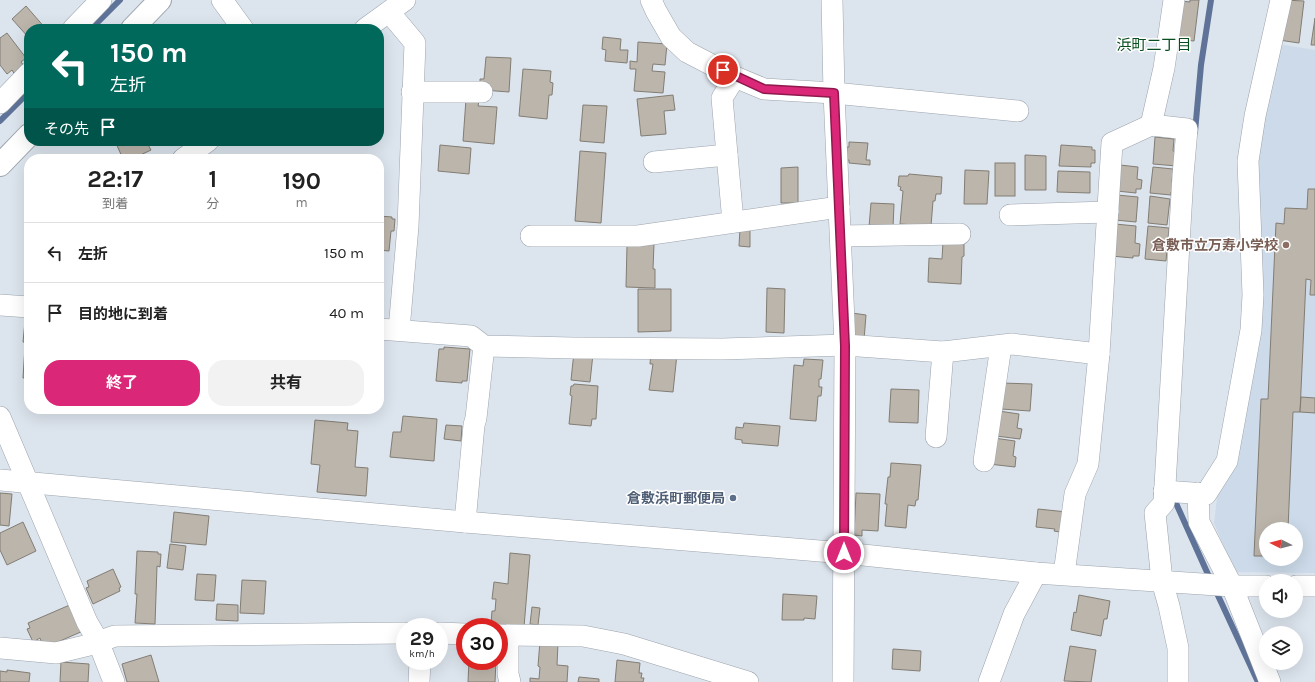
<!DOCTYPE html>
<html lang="ja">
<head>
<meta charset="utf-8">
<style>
  :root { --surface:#fff; --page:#f2f2f2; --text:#222; --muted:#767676; --line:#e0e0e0; --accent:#db2777 }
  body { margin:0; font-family:Karla,"Noto Sans JP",sans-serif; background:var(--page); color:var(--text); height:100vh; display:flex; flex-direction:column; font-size:15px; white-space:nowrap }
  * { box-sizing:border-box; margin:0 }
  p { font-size:13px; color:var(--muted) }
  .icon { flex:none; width:22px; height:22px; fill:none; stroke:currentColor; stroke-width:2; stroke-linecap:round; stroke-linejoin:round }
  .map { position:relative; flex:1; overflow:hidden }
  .drawer { position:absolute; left:24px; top:154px; width:360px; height:260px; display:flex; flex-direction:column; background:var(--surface); border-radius:16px; box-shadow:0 4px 16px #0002 }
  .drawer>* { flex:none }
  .banner { position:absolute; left:24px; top:24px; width:360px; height:122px; border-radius:16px; box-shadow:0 4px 16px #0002; background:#00695c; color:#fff; overflow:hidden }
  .needle { width:26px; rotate:276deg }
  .buttons { position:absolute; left:1259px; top:522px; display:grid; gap:8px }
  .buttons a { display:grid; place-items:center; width:44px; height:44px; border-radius:50%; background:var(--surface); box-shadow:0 4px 16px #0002; font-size:20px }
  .speed { position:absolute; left:396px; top:618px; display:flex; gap:8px; font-size:20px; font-weight:700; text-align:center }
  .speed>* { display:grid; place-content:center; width:52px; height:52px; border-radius:50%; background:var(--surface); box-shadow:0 4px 16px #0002; line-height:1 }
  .speed small { font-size:10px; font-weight:400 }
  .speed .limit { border:6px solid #d22; background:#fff; color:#111 }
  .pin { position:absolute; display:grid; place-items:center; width:34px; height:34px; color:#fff; margin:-17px; border:2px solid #fff; border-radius:50%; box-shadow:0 1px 4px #0007 }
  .me { position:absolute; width:44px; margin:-22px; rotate:0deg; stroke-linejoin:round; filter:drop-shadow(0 0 3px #0008) }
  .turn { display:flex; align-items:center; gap:14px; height:84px; padding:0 20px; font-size:18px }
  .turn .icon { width:52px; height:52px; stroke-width:2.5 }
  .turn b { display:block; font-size:28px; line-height:34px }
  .then { display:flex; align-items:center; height:38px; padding:0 20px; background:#0003; gap:8px; font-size:15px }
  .eta { display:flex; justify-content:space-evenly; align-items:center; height:68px; text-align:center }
  .eta b { font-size:24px; font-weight:700; line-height:28px }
  .action { display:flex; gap:8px; margin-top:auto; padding:8px 20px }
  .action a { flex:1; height:46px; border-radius:16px; background:var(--accent); color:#fff; font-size:16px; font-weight:700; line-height:46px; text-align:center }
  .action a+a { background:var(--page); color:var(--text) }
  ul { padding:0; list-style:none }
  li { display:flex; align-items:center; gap:12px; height:60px; padding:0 20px; border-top:1px solid var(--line) }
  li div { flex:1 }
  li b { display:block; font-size:15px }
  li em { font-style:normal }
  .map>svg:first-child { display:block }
</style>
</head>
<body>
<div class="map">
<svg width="1315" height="682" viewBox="0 0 1315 682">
  <rect width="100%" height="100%" fill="#dce4ed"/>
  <path fill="#ccdae9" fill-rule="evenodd" d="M1278,44L1315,50V573L1235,572L1214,523L1218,490L1234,461L1255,170ZM1266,529H1296V559H1266Z"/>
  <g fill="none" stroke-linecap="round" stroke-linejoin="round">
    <g stroke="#5e7397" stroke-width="6">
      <polyline points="91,29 120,0"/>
      <polyline points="0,121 29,92"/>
      <polyline points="1195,132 1201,65 1211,0"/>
      <polyline points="1174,496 1175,501 1211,581"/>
      <polyline points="1215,589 1258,682"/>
    </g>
  </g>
  <g fill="#bcb5ac" stroke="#827d74">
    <polygon points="1190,0 1199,0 1194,41 1175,39 1180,1 1190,2"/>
    <polygon points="1284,0 1304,1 1299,43 1279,40"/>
    <polygon points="26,6 46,29 29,29 29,38 12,19"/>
    <polygon points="1315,18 1315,45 1311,45"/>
    <polygon points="7,33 26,58 21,62 25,67 15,75 12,70 7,74 0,65 0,38"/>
    <polygon points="603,37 621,39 620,50 628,50 627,63 605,61 606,50 602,49"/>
    <polygon points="638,42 667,44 665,65 653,64 652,71 665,72 663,93 634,91 636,69 630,69 630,61 637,62"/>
    <polygon points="486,57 511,58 509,92 483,90 480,87 480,79 484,79"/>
    <polygon points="523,69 551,71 550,82 553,83 552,95 549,95 547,119 519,116"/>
    <polygon points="673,95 675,110 664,111 666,134 641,136 637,99"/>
    <polygon points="466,99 479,101 478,106 497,107 494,144 463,141"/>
    <polygon points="583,105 607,106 604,143 580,141"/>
    <polygon points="1155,137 1174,139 1173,151 1178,152 1177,166 1153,164"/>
    <polygon points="115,141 146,141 151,150 132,159 123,159"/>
    <polygon points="849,142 868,143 866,160 870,160 870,165 849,163 849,160 846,160 847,147 849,147"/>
    <polygon points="440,145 471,148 469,174 438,171"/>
    <polygon points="1061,145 1092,147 1092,150 1095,150 1095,163 1091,163 1091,167 1059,166"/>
    <polygon points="580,151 606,153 601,223 575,221"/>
    <polygon points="1025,155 1046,156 1046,190 1025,190"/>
    <rect x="995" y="163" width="20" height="33"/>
    <polygon points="1120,165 1138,167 1137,179 1142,180 1141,189 1136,189 1136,193 1117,191"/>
    <polygon points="798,167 798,203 781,203 781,168"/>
    <polygon points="1153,167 1173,169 1172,182 1177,182 1176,192 1171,192 1171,195 1150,193"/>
    <polygon points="965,170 989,171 987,204 964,204"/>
    <polygon points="1058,171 1090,172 1090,193 1057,192"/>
    <polygon points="909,174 942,177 941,194 936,194 935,201 933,201 931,226 900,224 903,191 900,190 901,187 898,186 899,176 908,176"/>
    <polygon points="1308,189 1315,189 1315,295 1310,295 1311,280 1306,279 1300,412 1293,412 1288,529 1266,529 1266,556 1254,556 1261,399 1268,399 1276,223 1284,224 1285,208 1307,209"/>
    <polygon points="1117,195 1138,197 1136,222 1115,220"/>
    <polygon points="1150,196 1170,199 1167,225 1148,223"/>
    <polygon points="871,203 894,204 893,228 869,227"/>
    <polygon points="379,216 392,217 392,219 395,219 394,231 391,231 389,251 379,250"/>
    <polygon points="1115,224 1136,226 1135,243 1140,244 1139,256 1133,256 1133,258 1111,256"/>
    <polygon points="1148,226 1169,228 1166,261 1145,259"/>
    <polygon points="740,229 750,230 750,247 739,246"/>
    <polygon points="943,242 964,243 964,256 962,257 961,284 928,282 929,258 942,259"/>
    <polygon points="638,244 654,244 653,269 655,269 655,288 626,287 627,246"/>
    <polygon points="767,288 785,289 784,333 766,332"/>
    <polygon points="638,289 671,289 671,331 638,332"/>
    <polygon points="26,311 29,312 29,343 23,342"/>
    <polygon points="852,313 866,315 864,340 850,338"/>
    <polygon points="25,346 29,347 29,378 23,378"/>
    <polygon points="444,347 470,349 467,381 462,381 462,383 436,381 439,349 444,349"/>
    <polygon points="574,352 593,354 590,382 571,380"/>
    <polygon points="651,352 677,354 673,392 649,390 653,364 650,364"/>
    <polygon points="804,359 823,360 821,379 819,379 819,387 822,387 821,396 818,396 816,421 790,419 794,365 803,366"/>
    <polygon points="1002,383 1032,384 1030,411 1001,409"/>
    <polygon points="574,384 598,386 596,419 592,419 591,426 569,424 572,396 570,395 571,386 573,386"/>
    <polygon points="891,389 919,390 918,423 889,422"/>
    <polygon points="1301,397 1315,398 1315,413 1300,412"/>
    <polygon points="999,411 1019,414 1017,428 1022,429 1020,439 996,436"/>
    <polygon points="403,416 437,419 434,461 390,457 393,432 401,432"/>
    <polygon points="315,420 348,423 347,430 358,431 355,467 368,468 366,496 317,492 320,465 311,464"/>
    <polygon points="744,423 780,426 778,446 742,443 742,440 735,439 736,427 743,428"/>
    <polygon points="446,425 462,426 461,441 444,439"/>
    <polygon points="994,438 1015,441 1013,456 1016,457 1015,467 989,464"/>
    <polygon points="891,463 921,465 918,500 916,500 915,506 908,505 906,528 885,526 887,504 885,504 888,477 890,477"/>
    <polygon points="0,493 12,494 9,526 0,525"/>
    <polygon points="856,493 880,494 878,531 862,530 862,536 854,535"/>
    <polygon points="1038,509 1067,512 1060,532 1054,531 1055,529 1036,527"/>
    <polygon points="174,512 209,516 206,545 171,542"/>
    <polygon points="23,522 36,551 7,565 0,550 0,533"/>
    <polygon points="170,544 186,546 183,570 167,568"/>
    <polygon points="137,551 158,552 158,554 161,554 160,567 157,566 155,624 135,623 137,594 135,594"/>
    <polygon points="510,553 530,555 524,627 491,624 492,611 495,611 496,599 492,599 494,582 508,584"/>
    <polygon points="113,569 121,587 119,588 120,591 93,604 86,588 89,587 87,581"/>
    <polygon points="197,574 216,575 214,601 195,600"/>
    <polygon points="242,580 266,581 264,614 240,613"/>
    <polygon points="783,594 817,596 815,619 804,618 804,620 782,620"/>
    <polygon points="1079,595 1110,601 1107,619 1104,619 1101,636 1071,630 1074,612 1076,613"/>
    <polygon points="72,604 83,631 44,648 40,638 33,642 27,629 30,628 28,623"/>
    <polygon points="217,604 238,605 238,621 216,620"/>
    <polygon points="532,607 540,608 538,625 530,624"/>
    <polygon points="540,641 558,643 557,665 568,666 567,682 530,682 530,678 539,679 540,667 538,666"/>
    <polygon points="1070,646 1096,650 1091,682 1064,681"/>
    <polygon points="893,649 921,651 920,671 892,669"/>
    <polygon points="151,655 159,682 127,682 122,664"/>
    <polygon points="617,660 640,663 639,673 642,673 641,678 644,678 643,682 615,682"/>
    <polygon points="469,661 496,661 495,682 468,682"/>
    <polygon points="61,662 89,664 88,682 60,682"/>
    <polygon points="7,670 30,673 29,682 0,682 0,671 7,672"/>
    <polygon points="579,677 599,679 599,682 578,682"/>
  </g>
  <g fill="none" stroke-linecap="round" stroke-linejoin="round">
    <g stroke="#9da4ad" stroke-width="22">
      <g id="street">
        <polyline points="222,0 243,29"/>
        <polyline points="651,0 656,11 671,37 687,52 735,77 764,89 834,93 1018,111"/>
        <polyline points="832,0 834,93 845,345 843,682"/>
        <polyline points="389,12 415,43 408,226 399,330"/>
        <polyline points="73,29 101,0"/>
        <polyline points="365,29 405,0"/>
        <polyline points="412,92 482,92"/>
        <polyline points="0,103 29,73"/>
        <polyline points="1151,125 1187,129 1183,175 1164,503 1155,513 1162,581 1169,606 1178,648 1178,682"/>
        <polyline points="183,159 208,141"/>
        <polyline points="654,162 727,155"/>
        <polyline points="1010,215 1108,212"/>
        <polyline points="733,222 722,98 735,77"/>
        <polyline points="531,236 638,236 839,207"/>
        <polyline points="841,236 960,234"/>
        <polyline points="0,305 29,307"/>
        <polyline points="379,329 471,336 484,346 573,348 722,349 845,345 943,352 1012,344 1099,354"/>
        <polyline points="0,417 87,622 98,641 114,682"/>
        <polyline points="936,437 943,352"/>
        <polyline points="984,461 1001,346"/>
        <polyline points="0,480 465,522 844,553 1036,573 1232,586 1266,586"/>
        <polyline points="1164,491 1206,494 1227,461 1251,330 1253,295 1248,161 1255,116 1281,0"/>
        <polyline points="1198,493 1199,522 1232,586 1270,682"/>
        <polyline points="465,522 474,425 476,418 484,346"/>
        <polyline points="1064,574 1075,494 1088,464 1099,354 1112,143 1151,125 1164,68 1174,0"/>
        <polyline points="1296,586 1315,586"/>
        <polyline points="439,633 465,634"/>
        <polyline points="499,635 583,636 624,644 748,682"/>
        <polyline points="508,635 508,674 510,682"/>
        <polyline points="0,648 56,653 89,645 115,636 405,633"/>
        <polyline points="419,682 420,661"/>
        <polyline points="989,682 1014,614 1036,573"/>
      </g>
    </g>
    <g stroke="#9da4ad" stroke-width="24">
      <g id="highway">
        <polyline points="132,29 160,0"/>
        <polyline points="0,165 29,135"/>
      </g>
    </g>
    <use href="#street" stroke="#fff" stroke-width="21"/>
    <use href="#highway" stroke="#fff" stroke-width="22"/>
  </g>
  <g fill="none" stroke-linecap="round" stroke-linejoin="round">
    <g stroke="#8e194d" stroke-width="10">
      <polyline id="route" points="723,70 764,89 834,93 845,346 844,553"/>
    </g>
    <use href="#route" stroke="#db2777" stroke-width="7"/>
  </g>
  <circle fill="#8d6e63" stroke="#fff" stroke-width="1.5" cx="1286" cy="245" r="4"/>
  <circle fill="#5c6f8a" stroke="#fff" stroke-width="1.5" cx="733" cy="498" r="4"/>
  <g text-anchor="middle" stroke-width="3" stroke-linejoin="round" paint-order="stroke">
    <g font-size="14" font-weight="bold" fill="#785e54" stroke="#fff" text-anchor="end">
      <text x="1278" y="250">倉敷市立万寿小学校</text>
    </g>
    <g font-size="14" font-weight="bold" fill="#4e5e75" stroke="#fff" text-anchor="end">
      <text x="725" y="503">倉敷浜町郵便局</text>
    </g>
    <g font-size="15" fill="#094e1f" stroke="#fff">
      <text x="1154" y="50">浜町二丁目</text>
    </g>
  </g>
</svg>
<div class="buttons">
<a><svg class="needle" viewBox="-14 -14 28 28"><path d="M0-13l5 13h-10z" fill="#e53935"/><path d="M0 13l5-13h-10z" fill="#767676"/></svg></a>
<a><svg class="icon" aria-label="sound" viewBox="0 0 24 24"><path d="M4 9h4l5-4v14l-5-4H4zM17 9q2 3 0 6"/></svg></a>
<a><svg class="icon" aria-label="layers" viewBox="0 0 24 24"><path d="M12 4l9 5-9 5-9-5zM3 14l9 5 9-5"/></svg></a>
</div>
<div class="speed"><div>29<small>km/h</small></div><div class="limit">30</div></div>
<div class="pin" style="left:723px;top:70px;background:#d93025"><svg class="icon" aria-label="arrive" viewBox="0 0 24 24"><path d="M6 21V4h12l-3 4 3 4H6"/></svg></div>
<svg class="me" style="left:844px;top:553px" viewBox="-20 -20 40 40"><circle r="17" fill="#db2777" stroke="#fff" stroke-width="3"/><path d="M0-11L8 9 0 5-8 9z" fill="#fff"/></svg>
<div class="banner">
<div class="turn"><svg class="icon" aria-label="left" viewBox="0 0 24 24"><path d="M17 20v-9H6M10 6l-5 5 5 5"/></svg><div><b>150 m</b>左折</div></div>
<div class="then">その先<svg class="icon" aria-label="arrive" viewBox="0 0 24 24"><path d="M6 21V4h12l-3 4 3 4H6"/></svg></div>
</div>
<section class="drawer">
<div class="eta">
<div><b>22:17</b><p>到着</p></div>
<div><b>1</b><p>分</p></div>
<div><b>190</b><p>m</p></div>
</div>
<ul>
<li><svg class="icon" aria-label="left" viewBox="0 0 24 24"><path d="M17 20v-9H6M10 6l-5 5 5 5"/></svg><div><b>左折</b></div><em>150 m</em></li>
<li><svg class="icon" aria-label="arrive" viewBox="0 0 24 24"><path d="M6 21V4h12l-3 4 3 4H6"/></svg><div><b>目的地に到着</b></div><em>40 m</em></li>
</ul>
<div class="action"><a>終了</a><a>共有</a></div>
</section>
</div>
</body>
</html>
